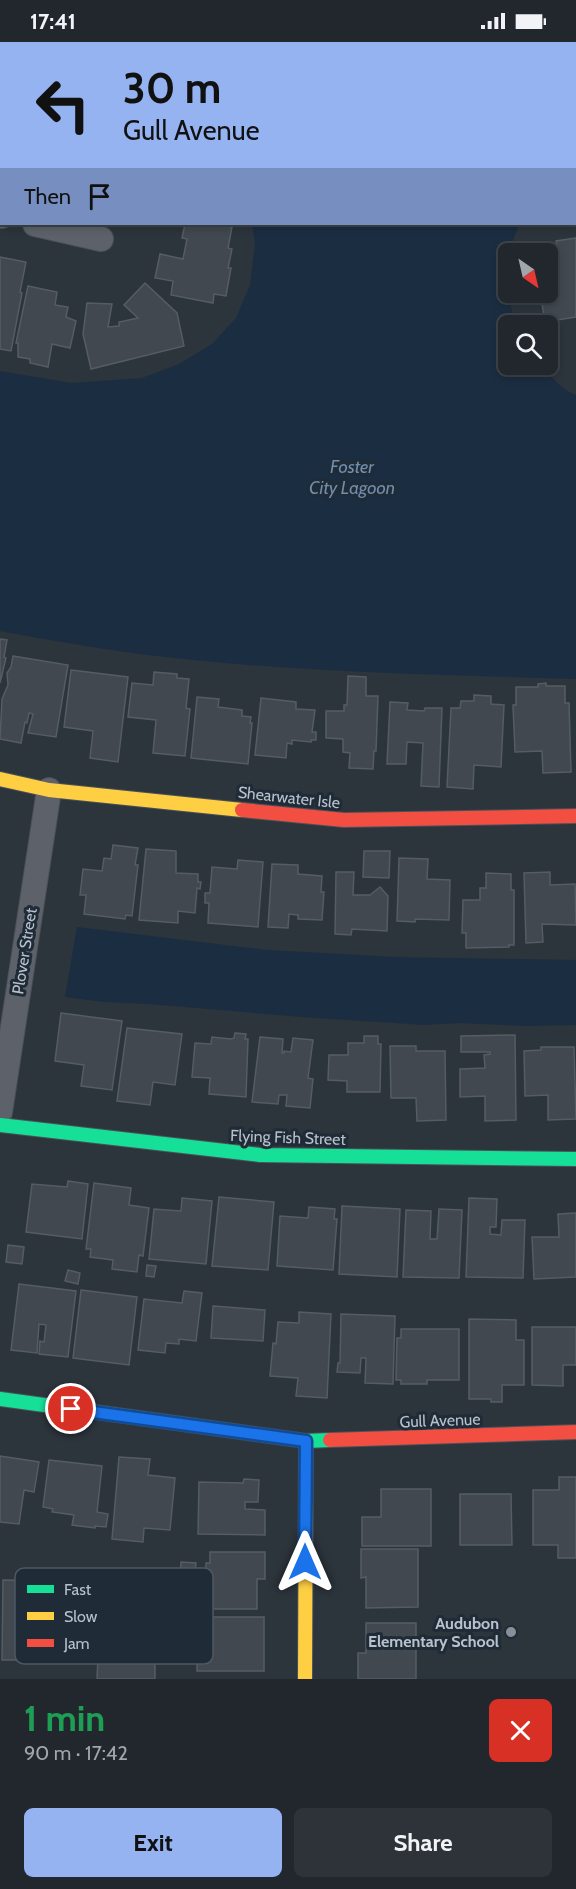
<!DOCTYPE html>
<html lang="en">
<head>
<meta charset="utf-8">
<style>
  :root { --surface:#21272d; --page:#2d3339; --text:#f1f3f6; --muted:#a2a5aa; --line:#3e4449; --accent:#95b2f1 }
  body { margin:0; font-family:Cabin,sans-serif; background:var(--page); color:var(--text); height:100vh; display:flex; flex-direction:column; font-size:22px; white-space:nowrap }
  * { box-sizing:border-box; margin:0 }
  p { font-size:20px; color:var(--muted) }
  .icon { flex:none; width:33px; height:33px; fill:none; stroke:currentColor; stroke-width:2; stroke-linecap:round; stroke-linejoin:round }
  .map { position:relative; height:1637px; overflow:hidden }
  .panel { display:flex; flex-direction:column; background:var(--surface); flex:1 }
  .panel>* { flex:none }
  .guide { position:absolute; left:0px; top:0px; width:576px; height:183px; box-shadow:0 3px 9px #0003,0 0 0 2px var(--line); background:#95b2f1; color:#111; overflow:hidden }
  .needle { width:39px; rotate:146deg }
  .tools { position:absolute; left:498px; top:201px; display:grid; gap:12px }
  .tools a { display:grid; place-items:center; width:60px; height:60px; border-radius:9px; background:var(--surface); box-shadow:0 3px 9px #0003,0 0 0 2px var(--line); font-size:30px }
  .pin { position:absolute; display:grid; place-items:center; width:51px; height:51px; color:#fff; margin:-26px; border:3px solid #fff; border-radius:50%; box-shadow:0 2px 6px #0007 }
  .me { position:absolute; width:66px; margin:-33px; rotate:0deg; stroke-linejoin:round; filter:drop-shadow(0 0 4px #0008) }
  .turn { display:flex; align-items:center; gap:21px; height:126px; padding:0 24px; font-size:27px }
  .turn .icon { width:78px; height:78px; stroke-width:2.5 }
  .turn b { display:block; font-size:42px; line-height:51px }
  .then { display:flex; align-items:center; height:57px; padding:0 24px; background:#0003; gap:12px; font-size:22px }
  .round { display:grid; place-items:center; flex:none; width:63px; height:63px; border-radius:9px; background:var(--page) }
  .overview { display:flex; align-items:center; justify-content:space-between; height:102px; padding:0 24px }
  h1 { font-size:36px; font-weight:800; line-height:45px; color:#1e9e55 }
  .primary-button { display:flex; gap:12px; margin-top:auto; padding:12px 24px }
  .primary-button a { flex:1; height:69px; border-radius:9px; background:var(--accent); color:#111; font-size:24px; font-weight:800; line-height:69px; text-align:center }
  .primary-button a+a { background:var(--page); color:var(--text) }
  .status { display:flex; justify-content:space-between; align-items:center; height:42px; padding:0 30px; background:var(--surface); direction:ltr }
  .status svg { height:16px; fill:currentColor }
  .map>svg:first-child { display:block }
</style>
</head>
<body>
<div class="status"><b>17:41</b><svg viewBox="0 0 49 12"><path d="M0 12V9h3v3zM5 12V6h3v6zM10 12V3h3v9zM15 12V0h3v12zM26 1h20v11H26zM47 4h2v5h-2z"/></svg></div>
<div class="map">
<svg width="576" height="1637" viewBox="0 0 576 1637">
  <rect width="100%" height="100%" fill="#2c343c"/>
  <g fill="#1b2d41">
    <polygon points="0,0 147,0 154,1 2,2 1,39"/>
    <polygon points="212,0 576,0 576,113 575,114 574,2 210,1"/>
    <path d="M252,182H520C504,212 502,251 518,283L508,284V322L543,323C551,335 562,348 576,353V637C449,633 321,631 194,618C129,612 64,601 0,589V329L72,341L142,336L179,322L212,302L236,276L250,243L255,202Z"/>
    <polygon points="77,885 267,908 395,915 576,918 576,983 527,984 459,981 425,983 302,975 149,962 104,960 65,955"/>
  </g>
  <g fill="#414850" stroke="#555c63" stroke-width="1.5">
    <polygon points="0,45 2,46 1,128 0,128"/>
    <polygon points="185,182 231,182 230,185 232,185 228,206 232,207 228,226 231,226 226,254 214,252 213,261 171,253 173,239 155,236 160,212 183,217 187,197 182,196"/>
    <polygon points="576,196 576,275 545,280 540,250 548,250 548,219 559,217 556,199"/>
    <polygon points="0,215 26,220 20,250 22,251 11,309 0,307"/>
    <polygon points="145,241 177,271 184,304 91,327 83,292 87,261 112,262 108,285 119,284 119,280 138,276 124,263"/>
    <polygon points="28,244 57,250 55,263 68,265 66,275 76,279 70,306 52,302 48,325 30,321 30,317 18,315 18,301 16,301"/>
    <polygon points="0,597 7,598 4,615 6,616 0,641"/>
    <polygon points="13,614 68,623 56,695 28,691 33,672 29,671 27,681 25,680 21,701 0,697 2,657 8,643 7,631 11,625"/>
    <polygon points="71,628 128,635 118,720 90,716 93,689 64,685"/>
    <polygon points="154,630 177,632 177,636 189,637 186,666 190,667 185,714 153,711 156,678 128,675 132,641 153,643"/>
    <polygon points="348,634 366,635 366,654 378,654 376,709 374,709 373,727 349,726 350,711 343,710 343,697 326,696 326,669 344,669 344,663 347,663"/>
    <polygon points="546,641 546,644 565,644 565,661 569,661 571,730 543,731 542,709 515,710 513,663 516,663 516,645 538,645 538,642"/>
    <polygon points="474,653 491,654 491,662 504,663 501,725 474,723 473,747 447,745 451,666 460,666 461,659 474,659"/>
    <polygon points="197,655 219,657 218,665 242,668 242,674 251,675 250,681 252,681 248,722 191,716"/>
    <polygon points="261,656 296,660 296,667 315,668 312,690 316,690 316,698 311,698 311,700 292,698 292,702 287,701 286,716 255,713"/>
    <polygon points="390,660 408,661 407,668 424,669 425,666 442,666 439,745 421,744 423,701 407,700 406,722 387,722"/>
    <polygon points="113,803 138,806 135,823 138,823 132,874 126,873 125,877 84,872 86,853 80,853 83,827 102,829 104,816 111,817"/>
    <polygon points="146,807 176,809 176,831 198,832 198,840 201,840 200,847 197,846 195,871 178,869 178,881 139,878"/>
    <polygon points="364,809 390,809 389,836 363,835"/>
    <polygon points="399,816 428,817 427,837 450,838 449,878 415,877 415,880 397,879"/>
    <polygon points="238,818 263,820 258,885 208,881 209,861 205,861 205,851 210,851 212,825 237,827"/>
    <polygon points="272,822 298,823 298,832 322,834 321,850 324,850 322,878 298,877 298,873 289,872 288,886 268,885"/>
    <polygon points="336,830 354,830 353,853 370,853 380,845 388,854 387,889 352,887 351,893 335,892"/>
    <polygon points="550,830 550,843 575,842 576,883 542,882 543,900 526,901 524,831"/>
    <polygon points="486,831 511,832 511,848 514,848 514,903 509,903 509,905 466,906 466,891 462,891 463,858 480,858 480,846 486,846"/>
    <polygon points="61,971 122,979 112,1048 81,1044 84,1023 55,1019"/>
    <polygon points="127,986 182,992 175,1043 153,1040 150,1063 117,1059"/>
    <polygon points="235,991 246,992 245,997 248,997 246,1055 209,1052 210,1036 192,1035 195,1001 211,1002 212,995 231,997 234,996"/>
    <polygon points="515,993 516,1078 485,1079 485,1054 460,1055 460,1027 485,1026 484,1013 490,1012 490,1010 461,1010 461,994"/>
    <polygon points="364,994 378,994 378,1002 381,1002 380,1050 347,1050 347,1039 328,1038 329,1013 348,1013 348,1001 364,1001"/>
    <polygon points="260,995 283,997 282,1011 284,1011 284,1009 291,1010 293,996 313,998 308,1036 313,1037 310,1066 286,1064 287,1053 279,1053 278,1062 252,1060"/>
    <polygon points="390,1004 416,1004 416,1009 445,1009 446,1078 417,1079 416,1056 391,1056"/>
    <polygon points="541,1005 574,1005 576,1077 548,1078 548,1053 525,1054 524,1009 541,1008"/>
    <polygon points="68,1139 88,1142 82,1197 26,1190 32,1142 67,1145"/>
    <polygon points="94,1141 131,1146 129,1163 149,1166 143,1214 139,1213 137,1230 112,1227 113,1218 90,1215 91,1207 86,1207"/>
    <polygon points="219,1155 274,1160 268,1228 212,1224"/>
    <polygon points="182,1156 212,1159 206,1222 149,1217 154,1167 181,1169"/>
    <polygon points="469,1156 497,1157 496,1185 490,1185 490,1192 501,1193 502,1178 525,1178 523,1236 466,1235"/>
    <polygon points="342,1164 400,1167 397,1235 339,1232"/>
    <polygon points="309,1165 335,1167 334,1177 337,1177 333,1228 277,1224 280,1174 308,1176"/>
    <polygon points="439,1167 462,1168 459,1236 403,1235 406,1168 431,1169 430,1197 437,1197"/>
    <polygon points="576,1171 576,1235 534,1237 532,1195 559,1195 558,1172"/>
    <polygon points="8,1203 24,1205 22,1222 6,1220"/>
    <polygon points="147,1223 156,1224 154,1235 146,1234"/>
    <polygon points="68,1228 80,1231 78,1242 65,1239"/>
    <polygon points="19,1242 76,1249 68,1315 39,1312 40,1299 44,1300 46,1283 39,1282 37,1311 11,1308"/>
    <polygon points="81,1248 137,1255 129,1323 73,1316"/>
    <polygon points="184,1249 202,1251 196,1299 179,1297 179,1302 166,1301 165,1311 138,1308 144,1257 182,1261"/>
    <polygon points="213,1264 265,1268 263,1299 211,1296"/>
    <polygon points="299,1270 331,1272 327,1356 296,1354 298,1336 270,1334 273,1301 276,1302 278,1280 299,1281"/>
    <polygon points="341,1272 395,1274 393,1342 365,1341 366,1316 361,1316 360,1331 337,1330 338,1321 340,1321"/>
    <polygon points="469,1277 516,1278 516,1298 524,1298 524,1343 502,1343 502,1360 491,1360 491,1357 469,1357"/>
    <polygon points="532,1285 576,1285 576,1323 563,1323 563,1344 532,1343"/>
    <polygon points="401,1287 459,1287 459,1338 427,1338 427,1342 401,1342 401,1338 396,1338 397,1296 401,1296"/>
    <polygon points="0,1414 39,1420 34,1450 24,1448 19,1482 0,1480"/>
    <polygon points="119,1415 150,1417 148,1433 175,1436 170,1488 144,1486 143,1500 112,1497"/>
    <polygon points="49,1418 102,1424 97,1470 108,1472 106,1485 95,1484 95,1486 72,1483 74,1473 52,1470 53,1467 43,1465"/>
    <polygon points="559,1435 576,1435 576,1516 558,1516 558,1503 533,1503 533,1448 559,1448"/>
    <polygon points="244,1437 259,1438 258,1460 245,1460 245,1467 265,1468 265,1493 198,1492 199,1440 243,1441"/>
    <polygon points="381,1447 431,1447 431,1504 362,1504 362,1475 381,1475"/>
    <polygon points="460,1452 511,1452 512,1503 460,1503"/>
    <polygon points="361,1507 418,1507 418,1565 366,1566 366,1535 361,1536"/>
    <polygon points="210,1510 265,1510 265,1537 257,1537 257,1567 205,1567 206,1521 210,1521"/>
    <polygon points="181,1520 196,1521 194,1536 180,1535"/>
    <polygon points="3,1538 50,1539 50,1554 58,1554 57,1605 29,1604 29,1600 24,1600 23,1618 2,1618"/>
    <rect x="197" y="1575" width="67" height="54"/>
    <polygon points="366,1581 416,1581 416,1637 358,1637 358,1611 366,1611"/>
    <polygon points="98,1616 155,1616 155,1637 97,1637"/>
  </g>
  <g fill="none" stroke-linecap="round" stroke-linejoin="round">
    <g stroke="#4a5159" stroke-width="26">
      <g id="street">
        <polyline points="0,173 2,174"/>
        <polyline points="35,182 101,197"/>
        <polyline points="0,1070 49,748"/>
      </g>
    </g>
    <g stroke="#4a5159" stroke-width="16">
      <g id="fast">
        <polyline points="0,1083 260,1113 576,1117"/>
        <polyline points="0,1357 306,1399 330,1398"/>
      </g>
    </g>
    <g stroke="#4a5159" stroke-width="16">
      <g id="slow">
        <polyline points="0,737 49,748 242,768"/>
        <polyline points="305,1637 306,1399"/>
      </g>
    </g>
    <g stroke="#4a5159" stroke-width="16">
      <g id="jam">
        <polyline points="242,768 344,778 576,774"/>
        <polyline points="330,1398 576,1390"/>
      </g>
    </g>
    <use href="#street" stroke="#5d626a" stroke-width="24"/>
    <use href="#fast" stroke="#16e098" stroke-width="14"/>
    <use href="#slow" stroke="#ffcf43" stroke-width="14"/>
    <use href="#jam" stroke="#f24e42" stroke-width="14"/>
  </g>
  <g fill="none" stroke-linecap="round" stroke-linejoin="round">
    <g stroke="#114b97" stroke-width="15">
      <polyline id="route" points="71,1367 306,1399 305,1520"/>
    </g>
    <use href="#route" stroke="#1a73e8" stroke-width="10"/>
  </g>
  <circle fill="#87909a" stroke="#1f2b37" stroke-width="2" cx="511" cy="1590" r="6"/>
  <g text-anchor="middle" stroke-width="6" stroke-linejoin="round" paint-order="stroke">
    <g font-size="16" fill="#b8c1cc" stroke="#1f2b37">
      <text transform="translate(289 755) rotate(6)" y="6">Shearwater Isle</text>
      <text transform="translate(24 909) rotate(-81)" y="6">Plover Street</text>
      <text transform="translate(288 1095) rotate(2)" y="6">Flying Fish Street</text>
      <text transform="translate(440 1378) rotate(-2)" y="6">Gull Avenue</text>
    </g>
    <g font-size="16" font-weight="bold" fill="#b8c1cc" stroke="#1f2b37" text-anchor="end">
      <text x="499" y="1587">Audubon<tspan x="499" dy="18">Elementary School</tspan></text>
    </g>
    <g font-size="18" font-style="italic" fill="#718dab" stroke="#1f2b37">
      <text x="352" y="431">Foster<tspan x="352" dy="21">City Lagoon</tspan></text>
    </g>
  </g>
  <rect x="15" y="1526" width="198" height="96" rx="9" fill="#1f2b37" stroke="#4d5864" stroke-width="1.5"/>
  <rect x="27" y="1543" width="27" height="8" fill="#16e098"/>
  <rect x="27" y="1570" width="27" height="8" fill="#ffcf43"/>
  <rect x="27" y="1597" width="27" height="8" fill="#f24e42"/>
  <g font-size="16" fill="#b8c1cc">
    <text x="64" y="1553">Fast</text>
    <text x="64" y="1580">Slow</text>
    <text x="64" y="1607">Jam</text>
  </g>
</svg>
<div class="tools">
<a><svg class="needle" viewBox="-14 -14 28 28"><path d="M0-13l5 13h-10z" fill="#e53935"/><path d="M0 13l5-13h-10z" fill="#a2a5aa"/></svg></a>
<a><svg class="icon" aria-label="search" viewBox="0 0 24 24"><circle cx="10" cy="10" r="6"/><path d="M15 15l6 6"/></svg></a>
</div>
<div class="pin" style="left:71px;top:1367px;background:#d93025"><svg class="icon" aria-label="arrive" viewBox="0 0 24 24"><path d="M6 21V4h12l-3 4 3 4H6"/></svg></div>
<svg class="me" style="left:305px;top:1520px" viewBox="-20 -20 40 40"><path d="M0-17L14 15 0 8-14 15z" fill="#1a73e8" stroke="#fff" stroke-width="4"/></svg>
<div class="guide">
<div class="turn"><svg class="icon" aria-label="left" viewBox="0 0 24 24"><path d="M17 20v-9H6M10 6l-5 5 5 5"/></svg><div><b>30 m</b>Gull Avenue</div></div>
<div class="then">Then<svg class="icon" aria-label="arrive" viewBox="0 0 24 24"><path d="M6 21V4h12l-3 4 3 4H6"/></svg></div>
</div>
</div>
<section class="panel">
<div class="overview"><div><h1>1 min</h1><p>90 m · 17:42</p></div><a class="round" style="background:#d93025;color:#fff"><svg class="icon" aria-label="close" viewBox="0 0 24 24"><path d="M6 6l12 12M18 6L6 18"/></svg></a></div>
<div class="primary-button"><a>Exit</a><a>Share</a></div>
</section>
</body>
</html>
